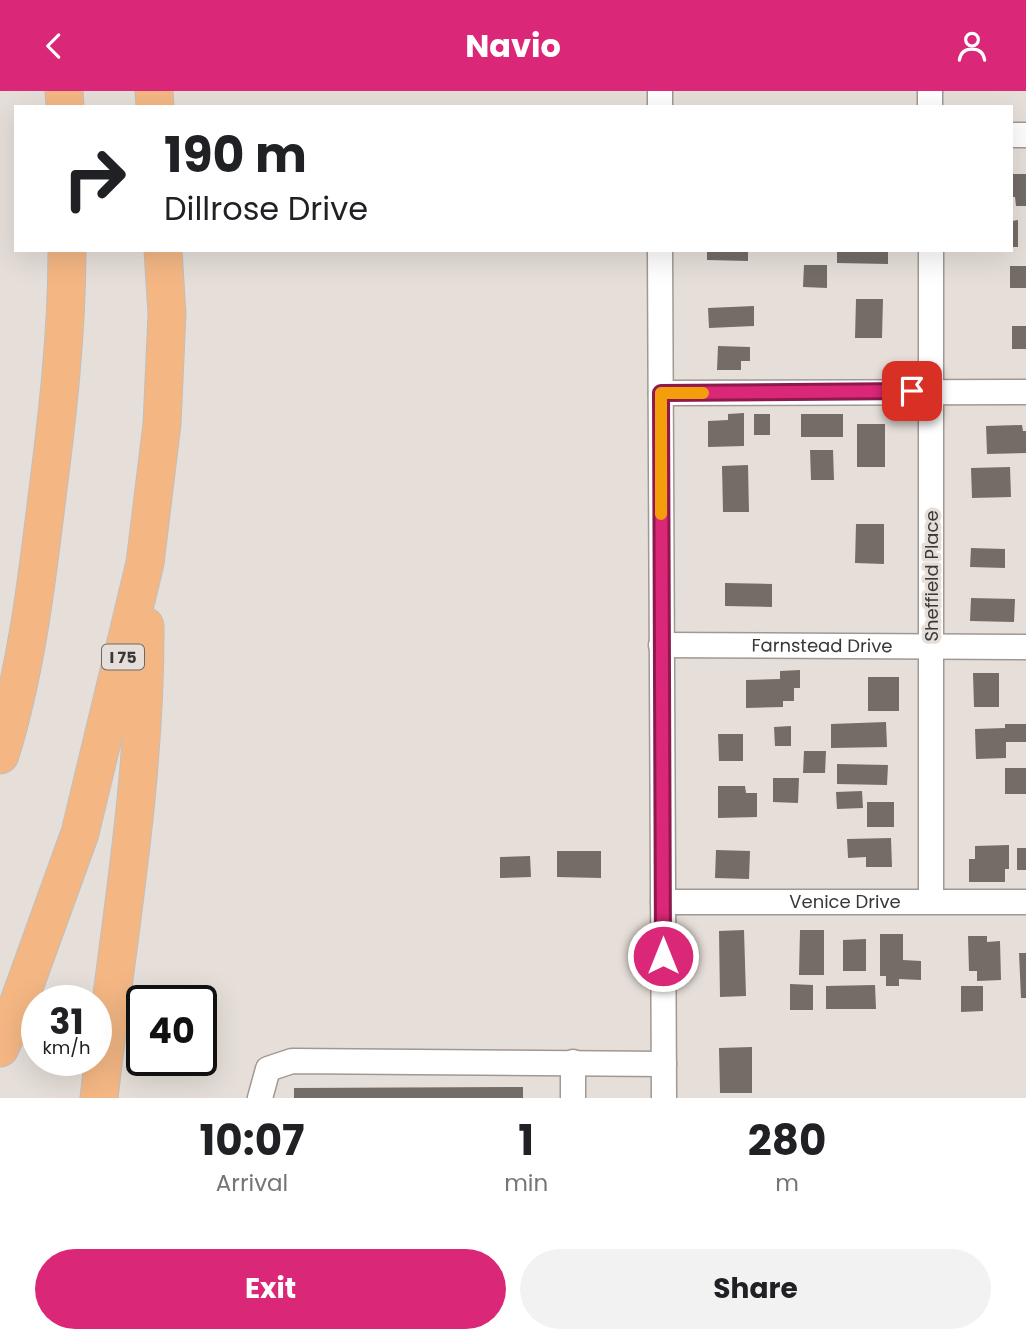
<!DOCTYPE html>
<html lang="en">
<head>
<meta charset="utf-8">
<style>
  :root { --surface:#fff; --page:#f2f2f2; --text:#202124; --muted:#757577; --accent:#db2777 }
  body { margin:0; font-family:Poppins,sans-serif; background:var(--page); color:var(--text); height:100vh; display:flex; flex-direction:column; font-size:26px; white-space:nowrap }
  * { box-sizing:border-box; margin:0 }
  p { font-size:23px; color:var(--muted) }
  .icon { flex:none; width:38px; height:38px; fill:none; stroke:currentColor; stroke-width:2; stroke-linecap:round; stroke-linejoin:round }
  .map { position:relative; height:1007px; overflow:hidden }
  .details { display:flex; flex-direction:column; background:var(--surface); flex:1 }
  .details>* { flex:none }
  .top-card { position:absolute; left:14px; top:14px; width:999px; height:147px; border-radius:0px; box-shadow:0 7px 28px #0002; background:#fff; color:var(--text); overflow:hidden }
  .speed { position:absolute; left:21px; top:894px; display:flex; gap:14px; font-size:35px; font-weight:700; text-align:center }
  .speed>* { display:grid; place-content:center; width:91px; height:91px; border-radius:50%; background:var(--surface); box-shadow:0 7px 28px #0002; line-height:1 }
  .speed small { font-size:18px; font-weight:400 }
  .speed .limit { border:4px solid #111; border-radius:10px; background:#fff; color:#111 }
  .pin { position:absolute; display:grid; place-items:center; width:60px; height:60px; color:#fff; margin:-30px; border-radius:14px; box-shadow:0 4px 10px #0006 }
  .me { position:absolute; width:77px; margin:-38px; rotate:0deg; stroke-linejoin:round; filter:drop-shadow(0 0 5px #0008) }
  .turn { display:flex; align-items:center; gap:24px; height:147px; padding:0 35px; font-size:32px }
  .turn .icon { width:91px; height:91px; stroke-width:2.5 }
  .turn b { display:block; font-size:49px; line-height:60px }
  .eta { display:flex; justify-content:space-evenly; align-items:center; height:119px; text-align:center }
  .eta b { font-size:42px; font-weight:700; line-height:49px }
  .primary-button { display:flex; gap:14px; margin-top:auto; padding:14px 35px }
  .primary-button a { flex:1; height:80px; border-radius:42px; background:var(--accent); color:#fff; font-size:28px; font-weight:700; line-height:80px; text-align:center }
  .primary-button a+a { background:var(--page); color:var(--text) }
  header { display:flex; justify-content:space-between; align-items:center; height:91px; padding:0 35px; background:var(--accent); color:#fff; font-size:32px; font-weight:700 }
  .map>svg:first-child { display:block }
</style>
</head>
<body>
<header><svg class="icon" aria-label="back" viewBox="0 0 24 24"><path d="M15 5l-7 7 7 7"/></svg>Navio<svg class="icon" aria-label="person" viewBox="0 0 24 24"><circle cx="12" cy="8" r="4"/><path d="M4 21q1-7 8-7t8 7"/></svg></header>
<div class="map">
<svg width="1026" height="1007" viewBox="0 0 1026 1007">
  <rect width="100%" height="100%" fill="#e6dfd9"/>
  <g fill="#736c67">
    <polygon points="1012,83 1026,83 1026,115 1016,115 1015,106 1012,106"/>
    <polygon points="1018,129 1018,156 1012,156 1012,130"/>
    <polygon points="707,159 748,159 748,170 707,169"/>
    <polygon points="837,159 888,159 888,173 837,172"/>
    <polygon points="804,174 827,174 827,197 803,196"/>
    <rect x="1010" y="175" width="16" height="22"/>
    <polygon points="856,208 883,208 882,247 855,247"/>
    <polygon points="754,215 754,235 709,237 708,217"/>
    <rect x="1012" y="235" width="14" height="23"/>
    <polygon points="718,255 750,256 750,270 741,270 741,279 717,279"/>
    <polygon points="744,322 744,355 708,356 708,330 728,329 728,323"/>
    <rect x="754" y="323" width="16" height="21"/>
    <rect x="801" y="323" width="42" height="23"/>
    <rect x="857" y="333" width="28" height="43"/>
    <polygon points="1022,334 1023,340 1026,340 1026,362 987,363 986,335"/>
    <polygon points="810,359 833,359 834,389 811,389"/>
    <polygon points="748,374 749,421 723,421 722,375"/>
    <polygon points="1010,376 1011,406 972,407 971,377"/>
    <polygon points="856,433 884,433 884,473 855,472"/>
    <polygon points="971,457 1005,458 1005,477 970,476"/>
    <polygon points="725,492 772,493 772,516 725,515"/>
    <polygon points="971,507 1015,508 1014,531 970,530"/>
    <polygon points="800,579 800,597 794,597 794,610 783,610 783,616 746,617 746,589 780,588 780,580"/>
    <polygon points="973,582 999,582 999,616 974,616"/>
    <rect x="868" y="586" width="31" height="34"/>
    <polygon points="886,631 887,656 831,657 831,633"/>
    <polygon points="1005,633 1026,633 1026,651 1006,651 1006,667 976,668 975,638 1005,637"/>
    <polygon points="791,635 791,655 775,655 774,636"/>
    <polygon points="718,643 743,643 743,670 719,670"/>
    <polygon points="804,660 826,660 825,682 803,682"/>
    <polygon points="837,673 888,674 887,694 837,693"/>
    <rect x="1005" y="677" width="21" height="26"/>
    <polygon points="773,687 799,687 798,712 773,711"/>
    <polygon points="718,695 745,695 746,702 757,702 757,726 718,727"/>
    <polygon points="862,700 863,717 837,718 836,701"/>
    <rect x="867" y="711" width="27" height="25"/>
    <polygon points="891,747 892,776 866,776 866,766 848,767 847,748"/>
    <polygon points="1009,754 1009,778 1005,778 1005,791 969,791 969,768 975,768 975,755"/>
    <rect x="1017" y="757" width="9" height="22"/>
    <polygon points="716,759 750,760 749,788 715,787"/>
    <polygon points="557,760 601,760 601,787 557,786"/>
    <polygon points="530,765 531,786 500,787 500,766"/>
    <polygon points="744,839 746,905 720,906 719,840"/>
    <polygon points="800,839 824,839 824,884 799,884"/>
    <polygon points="880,843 903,843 903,869 921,870 921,889 899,888 899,895 886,895 886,885 880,885"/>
    <polygon points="968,845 987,845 987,851 1000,850 1001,889 977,890 977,880 969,880"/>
    <polygon points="866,848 866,880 843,880 843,849"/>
    <polygon points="1019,862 1026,862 1026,907 1021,907"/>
    <polygon points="790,893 813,894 813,919 790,919"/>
    <polygon points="875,894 876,918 826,918 826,895"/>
    <polygon points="961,895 983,895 983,920 961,921"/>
    <polygon points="752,956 752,1002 720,1002 719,957"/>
    <polygon points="523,996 523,1007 294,1007 294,997"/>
  </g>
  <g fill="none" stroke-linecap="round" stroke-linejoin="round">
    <g stroke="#9f9893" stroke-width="27">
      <g id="minor">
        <polyline points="930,0 930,16"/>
        <polyline points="660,16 660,0"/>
        <polyline points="1012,44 1026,44"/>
        <polyline points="660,159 664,1007"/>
        <polyline points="931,159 931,810"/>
        <polyline points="661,302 1026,301"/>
        <path id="s1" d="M661,554L1026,556"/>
        <path id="s2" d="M663,811H1026"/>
        <polyline points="260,1007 268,978 292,970 664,973"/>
        <polyline points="573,1007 573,971"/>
      </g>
    </g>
    <g stroke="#c0bfbe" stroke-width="39">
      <g id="highway">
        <polyline points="64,0 65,16"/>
        <polyline points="154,0 155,16"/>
        <path d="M0,664C25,584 36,497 46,414C57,329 67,244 67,159"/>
        <polyline points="0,957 13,927 80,742 145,472 162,333 167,223 163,159"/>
        <path d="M99,1007C117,850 146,692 145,535"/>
      </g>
    </g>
    <use href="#minor" stroke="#fff" stroke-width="24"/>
    <use href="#highway" stroke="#f4b784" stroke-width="37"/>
  </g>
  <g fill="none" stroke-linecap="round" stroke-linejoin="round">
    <g stroke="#8e194d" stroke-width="18">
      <polyline id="route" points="663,865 661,302 912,300"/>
    </g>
    <use href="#route" stroke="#db2777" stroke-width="12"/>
    <polyline stroke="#f59e0b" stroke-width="12" points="661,423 661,302 703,302"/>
  </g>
  <g text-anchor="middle" stroke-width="7" stroke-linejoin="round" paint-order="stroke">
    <rect fill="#e6dfd9" stroke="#6e6966" stroke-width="2" x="102" y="553.5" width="42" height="25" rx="5"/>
    <g font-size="16" font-weight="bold" fill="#3a3735">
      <text x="123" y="572">I 75</text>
    </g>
    <g font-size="18" fill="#3a3735" stroke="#e6dfd9">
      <text transform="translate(932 485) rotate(-90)" y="6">Sheffield Place</text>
      <text dy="6" stroke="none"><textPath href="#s1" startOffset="161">Farnstead Drive</textPath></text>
      <text dy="6" stroke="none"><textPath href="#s2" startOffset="182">Venice Drive</textPath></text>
    </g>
  </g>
</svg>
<div class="speed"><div>31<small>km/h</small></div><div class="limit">40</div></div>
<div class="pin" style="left:912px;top:300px;background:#d93025"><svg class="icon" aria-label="arrive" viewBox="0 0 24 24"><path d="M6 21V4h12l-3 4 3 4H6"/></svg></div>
<svg class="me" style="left:663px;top:865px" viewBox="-20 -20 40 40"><circle r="17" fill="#db2777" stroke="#fff" stroke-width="3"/><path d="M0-11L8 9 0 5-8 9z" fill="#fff"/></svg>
<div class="top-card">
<div class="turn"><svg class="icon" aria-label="right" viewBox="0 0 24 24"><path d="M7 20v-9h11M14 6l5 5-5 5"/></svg><div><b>190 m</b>Dillrose Drive</div></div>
</div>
</div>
<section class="details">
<div class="eta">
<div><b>10:07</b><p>Arrival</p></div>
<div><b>1</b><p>min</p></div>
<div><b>280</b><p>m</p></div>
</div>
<div class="primary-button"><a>Exit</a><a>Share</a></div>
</section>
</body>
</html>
